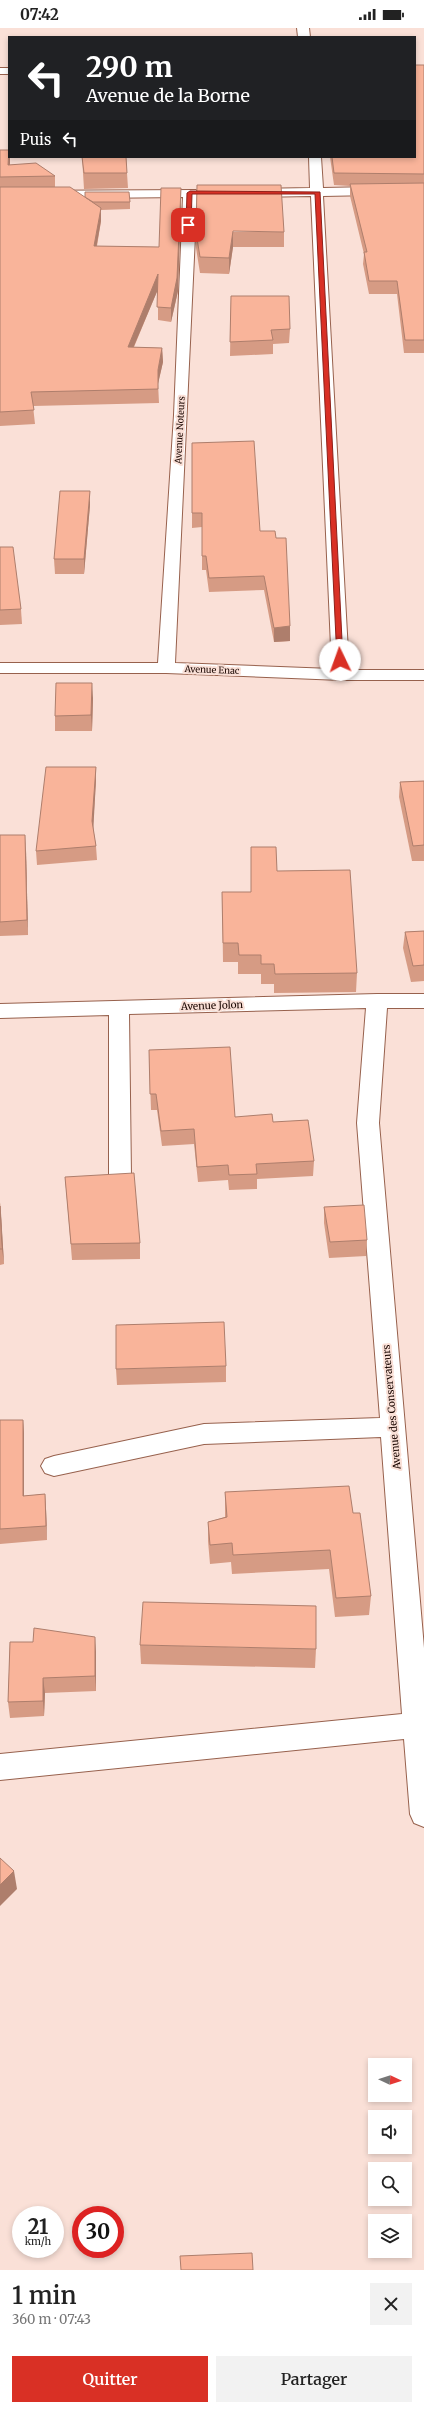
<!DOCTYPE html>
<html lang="fr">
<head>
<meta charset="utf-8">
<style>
  :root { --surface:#fff; --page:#f2f2f2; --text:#222; --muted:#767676; --accent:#d93025 }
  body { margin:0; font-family:Merriweather,serif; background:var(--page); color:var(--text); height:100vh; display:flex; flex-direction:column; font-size:15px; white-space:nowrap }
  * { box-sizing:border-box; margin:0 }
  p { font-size:13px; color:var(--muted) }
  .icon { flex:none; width:22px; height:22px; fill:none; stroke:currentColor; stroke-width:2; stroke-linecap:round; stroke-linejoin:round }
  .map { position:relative; height:2242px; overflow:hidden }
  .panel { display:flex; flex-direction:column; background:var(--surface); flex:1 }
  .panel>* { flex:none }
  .guide { position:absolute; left:8px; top:8px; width:408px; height:122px; border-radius:0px; box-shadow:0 2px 6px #0003; background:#202124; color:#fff; overflow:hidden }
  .needle { width:26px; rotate:94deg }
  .controls { position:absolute; left:368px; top:2030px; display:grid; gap:8px }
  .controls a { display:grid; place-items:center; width:44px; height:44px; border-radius:0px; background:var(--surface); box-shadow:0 2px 6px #0003; font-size:20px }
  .speed { position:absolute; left:12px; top:2178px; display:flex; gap:8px; font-size:20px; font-weight:700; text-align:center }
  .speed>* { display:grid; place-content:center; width:52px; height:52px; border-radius:50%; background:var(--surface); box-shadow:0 2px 6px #0003; line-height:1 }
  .speed small { font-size:10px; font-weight:400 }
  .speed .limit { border:6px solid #d22; background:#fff; color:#111 }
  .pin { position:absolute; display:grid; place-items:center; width:34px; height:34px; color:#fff; margin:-17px; border-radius:8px; box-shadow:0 2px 6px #0006 }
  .me { position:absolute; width:44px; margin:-22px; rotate:357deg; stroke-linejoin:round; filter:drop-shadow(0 0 3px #0008) }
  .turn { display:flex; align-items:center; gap:14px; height:84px; padding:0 12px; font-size:18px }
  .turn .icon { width:52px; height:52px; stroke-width:2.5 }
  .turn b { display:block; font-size:28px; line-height:34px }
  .then { display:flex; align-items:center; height:38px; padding:0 12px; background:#0003; gap:8px; font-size:15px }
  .round { display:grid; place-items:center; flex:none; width:42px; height:42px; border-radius:0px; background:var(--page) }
  .headline { display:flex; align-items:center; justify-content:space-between; height:68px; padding:0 12px }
  h1 { font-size:24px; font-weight:600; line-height:30px }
  .cta { display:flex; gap:8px; margin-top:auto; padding:8px 12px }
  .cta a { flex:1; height:46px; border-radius:0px; background:var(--accent); color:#fff; font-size:16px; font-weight:600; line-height:46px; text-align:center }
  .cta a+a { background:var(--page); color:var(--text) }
  .status { display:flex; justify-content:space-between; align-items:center; height:28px; padding:0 20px; background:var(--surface); direction:ltr }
  .status svg { height:11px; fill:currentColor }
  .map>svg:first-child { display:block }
</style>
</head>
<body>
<div class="status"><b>07:42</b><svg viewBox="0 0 49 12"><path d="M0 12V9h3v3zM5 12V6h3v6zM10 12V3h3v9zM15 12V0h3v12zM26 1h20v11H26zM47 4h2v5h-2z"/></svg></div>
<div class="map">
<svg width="424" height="2242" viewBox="0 0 424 2242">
  <rect width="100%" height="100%" fill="#fae0d7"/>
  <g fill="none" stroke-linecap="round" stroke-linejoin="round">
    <g stroke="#97614d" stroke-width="2">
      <g id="street">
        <polygon points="297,0 309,0 310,9 298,9"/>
        <rect x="0" y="40" width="9" height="6"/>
        <polygon points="309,129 321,129 323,160 424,158 424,166 323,168 349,642 424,642 424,652 341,652 166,645 0,645 0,635 158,635 174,387 183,169 0,171 0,163 196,162 197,165 175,635 332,641 311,168 251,169 245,165 251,161 310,160"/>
        <polygon points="377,966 424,966 424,980 387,980 379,1095 424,1620 424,1799 414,1795 410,1786 404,1711 0,1752 0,1726 402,1686 381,1409 204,1416 54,1448 45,1445 41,1438 45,1431 54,1428 204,1396 380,1390 357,1095 366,980 129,986 131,1148 128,1154 120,1156 112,1154 109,1148 109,987 0,990 0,976"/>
      </g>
    </g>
    <use href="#street" fill="#fff" fill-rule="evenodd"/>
  </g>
  <g fill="#d69b84">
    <polygon points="424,37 424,325 404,325 397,266 369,266 363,236 364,226 350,168 350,158 334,157 330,129 415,129"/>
    <polygon points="0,122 10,135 10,137 55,148 55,159 85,169 130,174 130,181 101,182 101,193 97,218 159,219 181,160 181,173 178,263 171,294 158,292 158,261 134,319 162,320 163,334 158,355 159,375 33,378 35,396 0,398"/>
    <polygon points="82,129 126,129 127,145 128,160 84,161"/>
    <polygon points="196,204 284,204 284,219 233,219 229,246 200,245 196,220"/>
    <polygon points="231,268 290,301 289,315 273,316 273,326 230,328"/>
    <polygon points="192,415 260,503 276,510 290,598 290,613 274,614 264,562 209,564 206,542 202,542 202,499 192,500"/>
    <polygon points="90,477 84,546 55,546 54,531"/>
    <polygon points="0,519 21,581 22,596 0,597"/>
    <polygon points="93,670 92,703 55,703 55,688"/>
    <polygon points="96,739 96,752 93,799 96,818 97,832 37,837 36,823"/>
    <polygon points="424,753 424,833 412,833 399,769 400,754"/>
    <polygon points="0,807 26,822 28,907 0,908"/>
    <polygon points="251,819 277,843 357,945 356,964 274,965 274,956 261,956 261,946 238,946 238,934 223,934 222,864 251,864"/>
    <polygon points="424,903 424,953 411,954 403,920 405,904"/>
    <polygon points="149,1022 235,1089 273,1094 314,1133 313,1148 257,1151 257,1161 229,1162 228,1152 198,1154 194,1116 162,1118 157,1082 151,1082"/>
    <polygon points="65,1149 140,1215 140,1231 72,1232"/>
    <polygon points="0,1174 4,1236 0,1237"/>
    <polygon points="324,1179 367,1212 366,1228 329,1230 324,1195"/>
    <polygon points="226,1338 226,1354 117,1357 116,1341"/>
    <polygon points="0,1392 23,1392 24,1406 24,1468 45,1466 46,1481 47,1512 0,1516"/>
    <polygon points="225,1464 353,1485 371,1568 369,1587 335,1589 329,1541 232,1546 231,1534 210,1536 208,1513 208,1494 225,1489"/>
    <polygon points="10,1614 96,1624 96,1663 45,1665 44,1688 10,1690 8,1674"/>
    <polygon points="140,1617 316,1621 315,1640 141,1636"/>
  </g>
  <g fill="#ae7e6c">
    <polygon points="9,129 10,129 10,135 9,150 8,137"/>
    <polygon points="181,160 181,173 178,263 171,294 171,280"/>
    <polygon points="101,180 101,193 94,232 94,218"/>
    <polygon points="233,203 233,219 229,246 229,230"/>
    <polygon points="158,246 159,259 128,332 128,319"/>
    <polygon points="162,320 163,334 158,356 158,342"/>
    <polygon points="90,463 90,477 84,546 84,531"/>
    <polygon points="290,598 290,613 274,614 274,600"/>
    <polygon points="92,655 93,670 92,703 91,687"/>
    <polygon points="96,739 96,752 93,806 92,793"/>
    <polygon points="25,807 26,822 28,907 27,892"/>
    <polygon points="0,1174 1,1185 4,1236 2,1221"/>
    <polygon points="23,1392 24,1406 24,1483 23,1468"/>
    <polygon points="45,1466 46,1481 47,1512 46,1498"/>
    <polygon points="95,1609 96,1624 96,1663 95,1648"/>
    <polygon points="43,1650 45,1665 44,1688 43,1673"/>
    <polygon points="14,1843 17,1861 0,1878 0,1857"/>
  </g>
  <g fill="#f9b49a" stroke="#ae7e6c">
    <polygon points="415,37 424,37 424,146 334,145 332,129 415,129"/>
    <polygon points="0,122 9,122 8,137 36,135 55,148 0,149"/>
    <polygon points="82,129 126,129 127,145 84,145"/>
    <polygon points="424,155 424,312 405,312 397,253 369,253 364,224 367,224 350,156"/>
    <polygon points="197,157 281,157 284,204 233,203 229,230 200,229 196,204"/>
    <polygon points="0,159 70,159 101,180 94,218 159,219 161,160 181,160 177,250 171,280 157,279 158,246 128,319 162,320 158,342 158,361 31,364 34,382 0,384"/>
    <polygon points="85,164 129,164 130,174 93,174 85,169"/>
    <polygon points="231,268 289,268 290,301 271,302 273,312 230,314"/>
    <polygon points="254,413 260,503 275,503 276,510 286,510 290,598 274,600 264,548 209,550 206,528 202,528 202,485 192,485 192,415"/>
    <polygon points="60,463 90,463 84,531 54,531"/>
    <polygon points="0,519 13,519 21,581 0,582"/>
    <polygon points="56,655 92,655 91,687 55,688"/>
    <polygon points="46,739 96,739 92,793 96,818 36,823"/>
    <polygon points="424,753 424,817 413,818 400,754"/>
    <polygon points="0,807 25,807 27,892 0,894"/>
    <polygon points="251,819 276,819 277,843 350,842 357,945 275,946 274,936 261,936 261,927 239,927 238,915 223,915 222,864 251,864"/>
    <polygon points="424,903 424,937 413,938 405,904"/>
    <polygon points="230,1019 235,1089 272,1086 273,1094 308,1092 314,1133 256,1136 257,1146 229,1147 228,1137 197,1139 194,1101 161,1103 156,1066 150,1066 149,1022"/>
    <polygon points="134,1145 140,1215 71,1216 65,1149"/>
    <polygon points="364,1177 367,1212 330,1214 324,1179"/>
    <polygon points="0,1178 2,1221 0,1221"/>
    <polygon points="224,1294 226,1338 116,1341 116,1297"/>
    <polygon points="0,1392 23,1392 23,1468 45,1466 46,1498 0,1501"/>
    <polygon points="349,1458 353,1485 360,1485 371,1568 336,1570 330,1522 233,1527 232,1515 210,1517 208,1494 227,1489 225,1464"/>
    <polygon points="143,1574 316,1578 316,1621 140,1617"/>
    <polygon points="34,1600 95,1609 95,1648 43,1650 43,1673 8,1674 10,1614 33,1614"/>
    <polygon points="0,1830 14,1843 0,1857"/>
    <polygon points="252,2225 253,2242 181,2242 180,2228"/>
  </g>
  <polygon fill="#d93025" stroke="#8d1f18" points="190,163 320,164 343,633 337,632 315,166 192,166 191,197 188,198 186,197 187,165"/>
  <g text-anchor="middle" stroke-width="4" stroke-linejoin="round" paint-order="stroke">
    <g font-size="9" fill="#1a0702" stroke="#fae0d7">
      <text transform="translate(180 402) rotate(-87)" y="3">Avenue Noteurs</text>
      <text transform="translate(212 642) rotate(2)" y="3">Avenue Enac</text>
    </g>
    <g font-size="10" fill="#1a0702" stroke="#fae0d7">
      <text transform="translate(212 977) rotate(-2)" y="4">Avenue Jolon</text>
      <text transform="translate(391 1379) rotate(-95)" y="4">Avenue des Conservateurs</text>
    </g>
  </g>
</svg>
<div class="controls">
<a><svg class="needle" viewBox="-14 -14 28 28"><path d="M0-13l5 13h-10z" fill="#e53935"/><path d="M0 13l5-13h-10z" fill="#767676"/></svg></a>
<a><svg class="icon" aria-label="sound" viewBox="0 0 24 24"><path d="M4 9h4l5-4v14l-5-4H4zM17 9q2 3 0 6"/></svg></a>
<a><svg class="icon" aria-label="search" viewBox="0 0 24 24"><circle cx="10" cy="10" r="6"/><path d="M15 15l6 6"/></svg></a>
<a><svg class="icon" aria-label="layers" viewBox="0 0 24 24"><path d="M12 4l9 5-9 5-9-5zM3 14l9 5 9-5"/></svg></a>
</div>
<div class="speed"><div>21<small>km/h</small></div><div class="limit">30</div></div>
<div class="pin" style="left:188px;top:197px;background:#d93025"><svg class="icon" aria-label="arrive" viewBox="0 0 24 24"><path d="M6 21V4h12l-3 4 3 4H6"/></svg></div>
<svg class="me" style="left:340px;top:632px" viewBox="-20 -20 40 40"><circle r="19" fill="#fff"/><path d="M0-13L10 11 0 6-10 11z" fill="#d93025"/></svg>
<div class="guide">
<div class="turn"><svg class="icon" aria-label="left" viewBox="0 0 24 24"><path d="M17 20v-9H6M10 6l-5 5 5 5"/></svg><div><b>290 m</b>Avenue de la Borne</div></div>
<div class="then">Puis<svg class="icon" aria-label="left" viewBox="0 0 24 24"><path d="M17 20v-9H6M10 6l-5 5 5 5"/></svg></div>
</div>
</div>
<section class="panel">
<div class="headline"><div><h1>1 min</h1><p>360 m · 07:43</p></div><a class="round"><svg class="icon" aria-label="close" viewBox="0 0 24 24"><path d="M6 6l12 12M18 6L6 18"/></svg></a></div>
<div class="cta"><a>Quitter</a><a>Partager</a></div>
</section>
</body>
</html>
